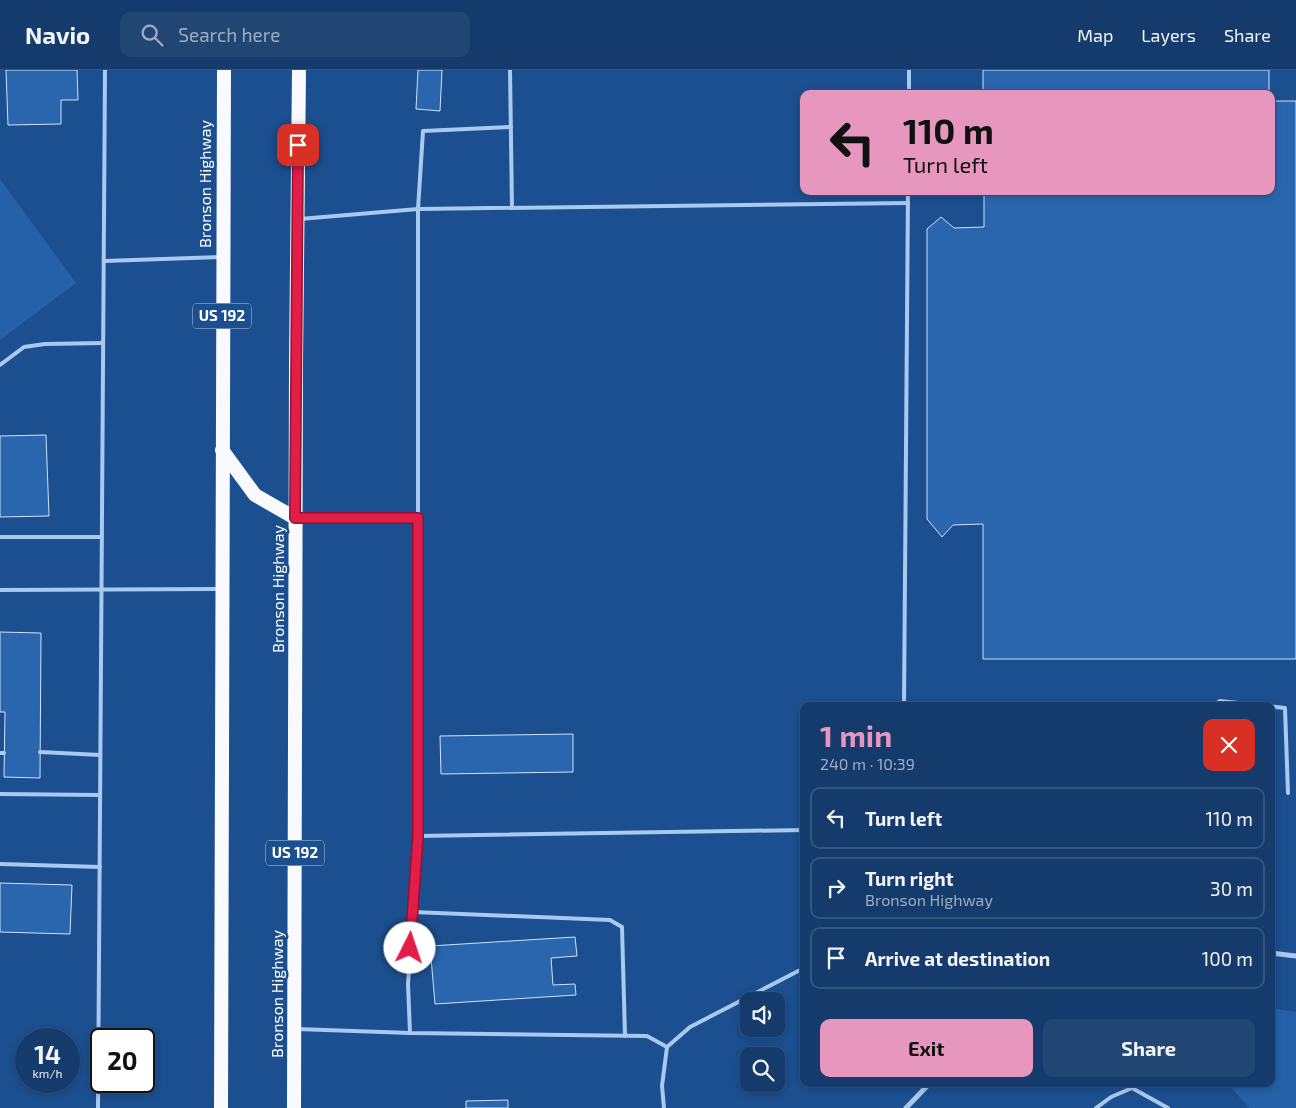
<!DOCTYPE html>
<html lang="en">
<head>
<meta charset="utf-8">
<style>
  :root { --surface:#143b6b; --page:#214673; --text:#f1f3f6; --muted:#9dadc1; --line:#33557e; --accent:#e797bd }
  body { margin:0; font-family:"Exo 2",sans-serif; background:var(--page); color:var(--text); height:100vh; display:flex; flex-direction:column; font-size:19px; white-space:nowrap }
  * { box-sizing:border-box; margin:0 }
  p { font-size:16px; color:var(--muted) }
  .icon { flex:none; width:28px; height:28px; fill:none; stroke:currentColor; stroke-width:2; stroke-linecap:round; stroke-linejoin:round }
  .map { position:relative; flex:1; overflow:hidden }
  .side { position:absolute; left:800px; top:632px; width:475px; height:385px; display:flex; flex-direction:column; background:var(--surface); border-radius:10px; box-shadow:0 2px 8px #0003,0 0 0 1px var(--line) }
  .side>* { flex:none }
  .hud { position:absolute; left:800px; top:20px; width:475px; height:105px; border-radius:10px; box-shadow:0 2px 8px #0003,0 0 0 1px var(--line); background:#e797bd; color:#111; overflow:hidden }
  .tools { position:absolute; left:740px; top:922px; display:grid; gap:10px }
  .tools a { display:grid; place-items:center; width:45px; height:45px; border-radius:10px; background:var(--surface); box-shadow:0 2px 8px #0003,0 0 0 1px var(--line); font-size:25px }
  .speed { position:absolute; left:15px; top:958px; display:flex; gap:10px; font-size:25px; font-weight:700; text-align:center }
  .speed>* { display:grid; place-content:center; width:65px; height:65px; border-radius:50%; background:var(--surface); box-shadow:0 2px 8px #0003,0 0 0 1px var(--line); line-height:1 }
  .speed small { font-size:12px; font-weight:400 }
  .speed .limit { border:2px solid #111; border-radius:8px; background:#fff; color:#111 }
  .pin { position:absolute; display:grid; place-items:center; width:42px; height:42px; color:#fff; margin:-21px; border-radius:10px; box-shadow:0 2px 8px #0006 }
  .me { position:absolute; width:55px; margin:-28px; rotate:4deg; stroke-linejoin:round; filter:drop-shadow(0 0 4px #0008) }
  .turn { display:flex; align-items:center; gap:18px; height:105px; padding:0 20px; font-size:22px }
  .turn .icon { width:65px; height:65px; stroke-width:2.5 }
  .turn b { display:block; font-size:35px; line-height:42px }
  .round { display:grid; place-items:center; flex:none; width:52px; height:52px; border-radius:10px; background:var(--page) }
  .summary { display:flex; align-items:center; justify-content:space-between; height:85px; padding:0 20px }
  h1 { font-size:30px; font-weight:700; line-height:38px; color:var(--accent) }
  .action { display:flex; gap:10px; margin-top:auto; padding:10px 20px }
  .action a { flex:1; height:58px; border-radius:10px; background:var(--accent); color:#111; font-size:20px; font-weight:700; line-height:58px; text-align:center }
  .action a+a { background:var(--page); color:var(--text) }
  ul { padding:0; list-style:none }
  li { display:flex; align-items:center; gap:15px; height:62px; margin:0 10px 8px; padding:0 10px; border:2px solid var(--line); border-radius:10px }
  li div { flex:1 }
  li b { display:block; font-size:19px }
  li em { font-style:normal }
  header { display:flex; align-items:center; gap:30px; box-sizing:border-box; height:70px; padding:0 25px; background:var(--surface); border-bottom:1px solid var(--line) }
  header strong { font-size:24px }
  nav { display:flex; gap:28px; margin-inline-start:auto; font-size:18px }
  .search { width:350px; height:45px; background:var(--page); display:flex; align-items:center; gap:12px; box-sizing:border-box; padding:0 18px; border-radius:10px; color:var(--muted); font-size:19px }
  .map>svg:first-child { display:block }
</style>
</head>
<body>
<header>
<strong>Navio</strong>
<div class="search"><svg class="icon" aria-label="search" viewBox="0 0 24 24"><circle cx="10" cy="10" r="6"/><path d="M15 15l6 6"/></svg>Search here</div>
<nav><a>Map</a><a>Layers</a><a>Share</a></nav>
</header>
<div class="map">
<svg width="1296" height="1038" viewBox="0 0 1296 1038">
  <rect width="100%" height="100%" fill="#1b4f8f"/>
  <g fill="#2461a8">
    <polygon points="0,109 76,213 0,270"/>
    <polygon points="1271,938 1296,942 1296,1038 1249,1038 1228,1014 1271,1014"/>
  </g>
  <g fill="#2a66ad" stroke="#cfe3fa">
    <polygon points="6,0 77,0 78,30 61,30 61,54 8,55"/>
    <polygon points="418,0 442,0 440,41 416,39"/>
    <rect x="983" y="0" width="286" height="24"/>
    <polygon points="1271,31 1296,31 1296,589 983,589 983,454 953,455 942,467 927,449 927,159 941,147 954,158 984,157 984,121 1271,121"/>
    <polygon points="46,365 49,446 0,447 0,366"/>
    <polygon points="0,562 41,563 40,708 4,707 5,642 0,642"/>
    <polygon points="573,664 573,702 441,704 440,666"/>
    <polygon points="0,813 72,815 70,864 0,862"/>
    <polygon points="575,867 577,886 551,888 553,915 575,914 576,925 435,934 430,876"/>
    <polygon points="508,1030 508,1038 466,1038 466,1031"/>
  </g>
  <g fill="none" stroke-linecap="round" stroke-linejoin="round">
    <g stroke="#a9c9ee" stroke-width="4">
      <polyline points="510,0 512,138"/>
      <polyline points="909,24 909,0"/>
      <polyline points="300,149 418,139 908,133"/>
      <polyline points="104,191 221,187"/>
      <polyline points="0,295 24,277 45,274 103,273"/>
      <polyline points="298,448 419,449"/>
      <polyline points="0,467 101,467"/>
      <polyline points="0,520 219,519"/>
      <polyline points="904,636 908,121"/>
      <polyline points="1212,636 1220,631 1285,638 1288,723"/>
      <polyline points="40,682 100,685"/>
      <polyline points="0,683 4,683"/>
      <polyline points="0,724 100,725"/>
      <polyline points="418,766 804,760"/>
      <polyline points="0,794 100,797"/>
      <polyline points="413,842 610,850 622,857 625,966"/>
      <polyline points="297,959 410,963 647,966 667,977"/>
      <polyline points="410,963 408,914 418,766 418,139 423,61 511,57"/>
      <polyline points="98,1038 105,0"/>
      <polyline points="664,1038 662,1016 667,977 690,957 804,898"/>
      <polyline points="1096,1038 1111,1027 1132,1018 1168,1038"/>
    </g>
    <g stroke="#a9c9ee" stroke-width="5">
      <polyline points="1271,883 1296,886"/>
      <polyline points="906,1038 929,1014"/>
    </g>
    <g stroke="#f8faff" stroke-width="14">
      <polyline points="222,380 255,425 295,448"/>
      <polyline points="221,1038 224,0"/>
      <polyline points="294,1038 296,293 299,0"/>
    </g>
  </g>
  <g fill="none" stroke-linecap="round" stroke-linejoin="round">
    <g stroke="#92132f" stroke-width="12">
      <polyline id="route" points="298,75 295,448 418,448 418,766 410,878"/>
    </g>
    <use href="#route" stroke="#e11d48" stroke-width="9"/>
  </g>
  <g text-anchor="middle" stroke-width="5" stroke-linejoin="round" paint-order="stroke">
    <g fill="#1b4f8f" stroke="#bbcadd" stroke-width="1">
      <rect x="193" y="233.5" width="58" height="25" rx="4"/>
      <rect x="266" y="770.5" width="58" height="25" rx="4"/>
    </g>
    <g font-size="15" font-weight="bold" fill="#fff">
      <text x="222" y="251">US 192</text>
      <text x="295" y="788">US 192</text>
    </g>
    <g font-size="16" fill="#fff" stroke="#1b4f8f">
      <text transform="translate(205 114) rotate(-90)" y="6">Bronson Highway</text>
      <text transform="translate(278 519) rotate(-90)" y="6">Bronson Highway</text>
      <text transform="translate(277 924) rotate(-90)" y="6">Bronson Highway</text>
    </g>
  </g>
</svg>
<div class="tools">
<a><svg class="icon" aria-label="sound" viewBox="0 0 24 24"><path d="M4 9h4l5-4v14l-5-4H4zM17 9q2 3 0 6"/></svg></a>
<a><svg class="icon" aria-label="search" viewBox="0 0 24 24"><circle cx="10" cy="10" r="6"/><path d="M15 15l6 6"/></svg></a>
</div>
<div class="speed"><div>14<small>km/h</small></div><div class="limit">20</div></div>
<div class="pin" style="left:298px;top:75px;background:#d93025"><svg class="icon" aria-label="arrive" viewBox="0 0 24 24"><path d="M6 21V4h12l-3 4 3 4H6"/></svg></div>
<svg class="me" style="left:410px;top:878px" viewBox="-20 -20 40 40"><circle r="19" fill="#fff"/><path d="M0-13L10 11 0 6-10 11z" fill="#e11d48"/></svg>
<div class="hud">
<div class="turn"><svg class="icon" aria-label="left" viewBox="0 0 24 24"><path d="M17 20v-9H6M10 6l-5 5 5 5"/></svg><div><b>110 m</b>Turn left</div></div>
</div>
<section class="side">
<div class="summary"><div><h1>1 min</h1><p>240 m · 10:39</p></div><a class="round" style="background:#d93025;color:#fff"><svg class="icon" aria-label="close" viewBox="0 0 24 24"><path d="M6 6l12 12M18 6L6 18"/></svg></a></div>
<ul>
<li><svg class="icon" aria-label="left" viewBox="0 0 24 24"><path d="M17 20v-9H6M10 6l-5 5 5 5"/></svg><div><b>Turn left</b></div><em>110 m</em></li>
<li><svg class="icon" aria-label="right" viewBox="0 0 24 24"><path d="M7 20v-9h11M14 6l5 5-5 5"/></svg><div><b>Turn right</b><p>Bronson Highway</p></div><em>30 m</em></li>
<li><svg class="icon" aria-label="arrive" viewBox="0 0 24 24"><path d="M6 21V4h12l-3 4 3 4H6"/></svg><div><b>Arrive at destination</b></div><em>100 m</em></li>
</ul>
<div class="action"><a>Exit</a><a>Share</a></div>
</section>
</div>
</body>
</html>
